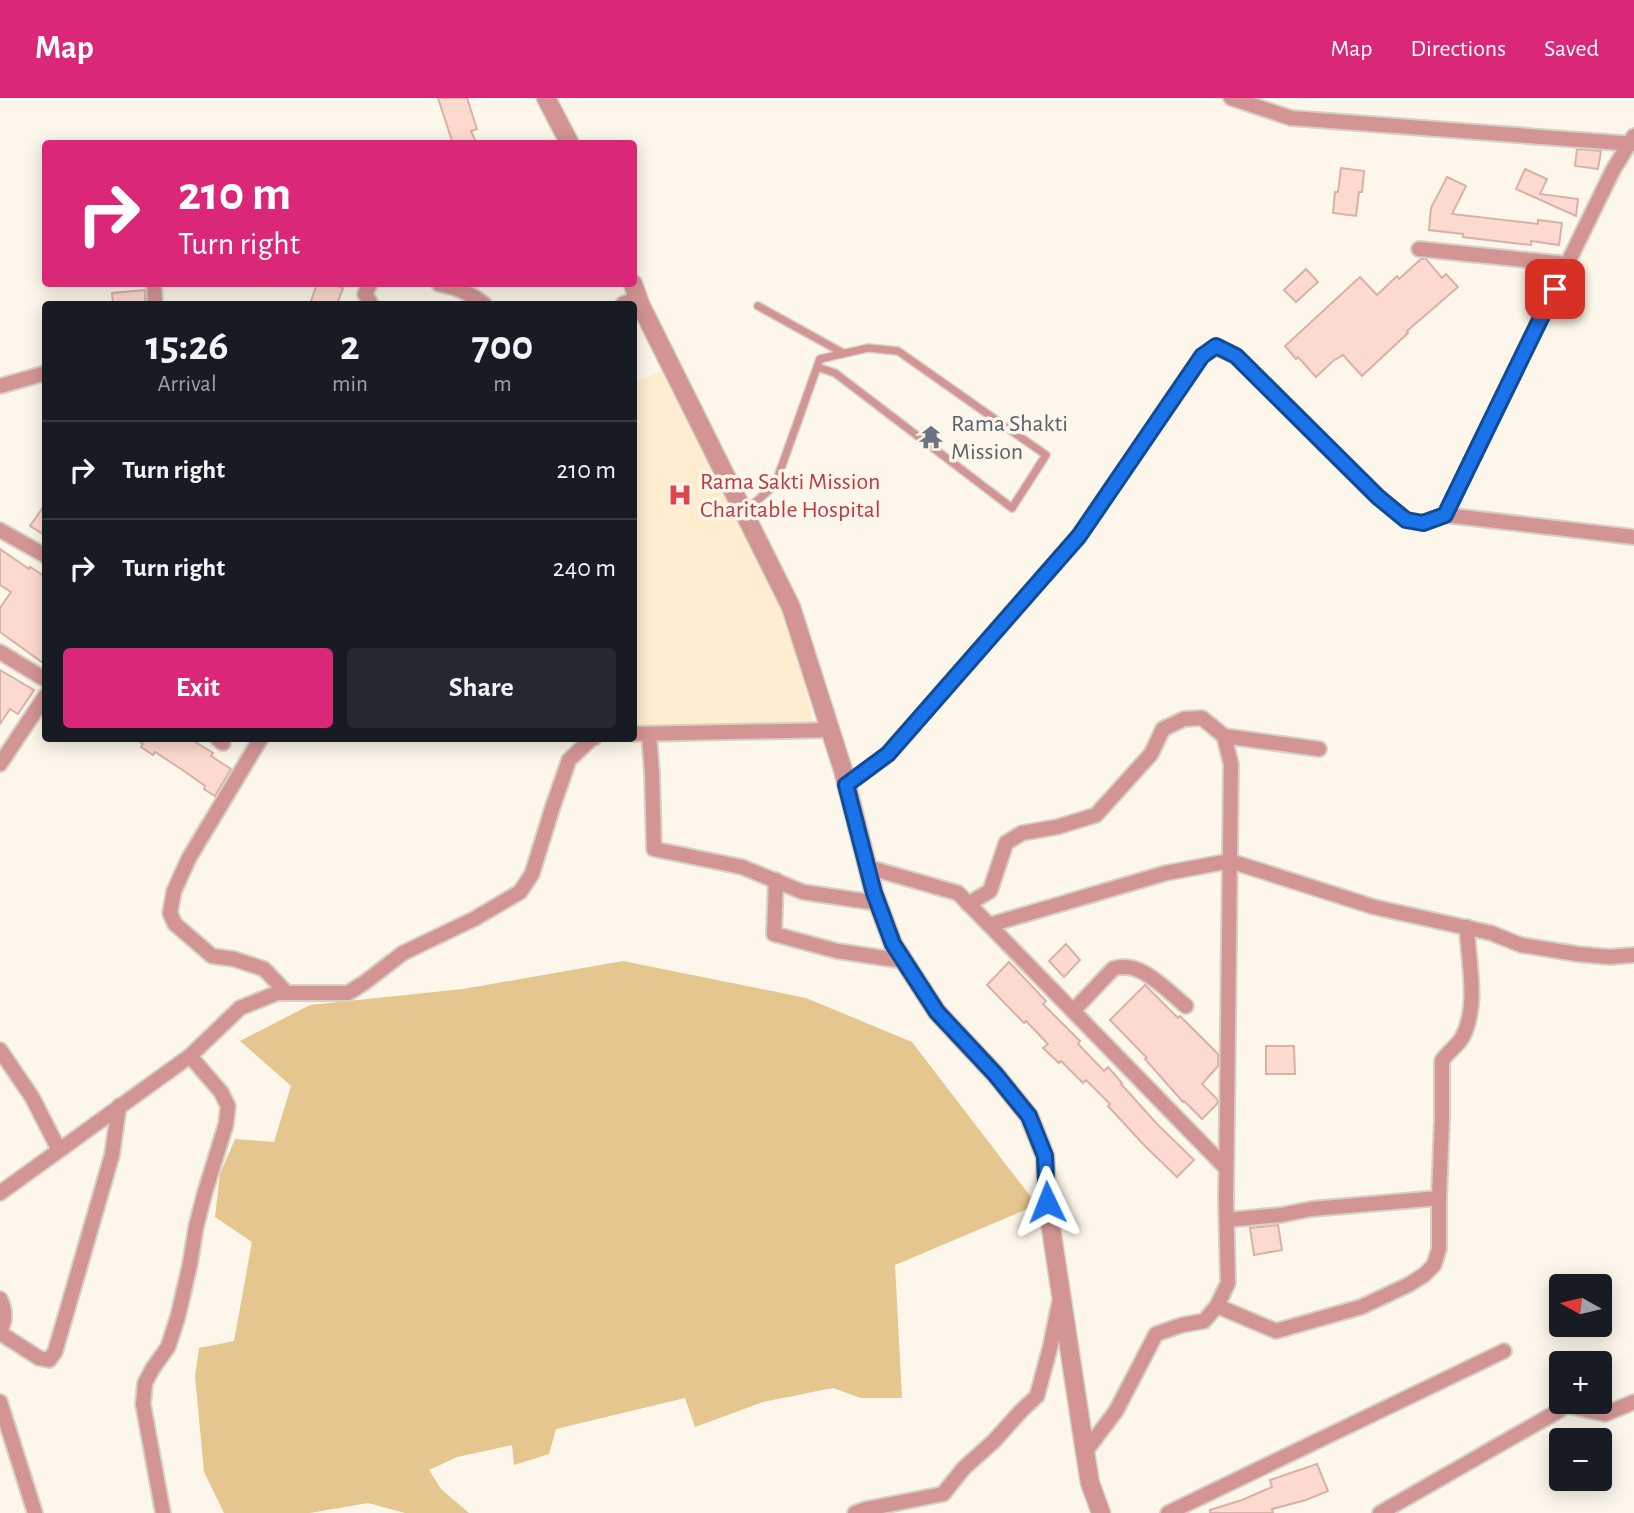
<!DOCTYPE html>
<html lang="en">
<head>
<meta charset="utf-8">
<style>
  :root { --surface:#171b24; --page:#242831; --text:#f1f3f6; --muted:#9ea1a6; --line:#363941; --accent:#db2777 }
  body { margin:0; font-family:"Alegreya Sans",sans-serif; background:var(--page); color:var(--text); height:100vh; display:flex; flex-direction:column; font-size:26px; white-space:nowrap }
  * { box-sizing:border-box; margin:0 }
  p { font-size:23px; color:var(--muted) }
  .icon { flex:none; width:38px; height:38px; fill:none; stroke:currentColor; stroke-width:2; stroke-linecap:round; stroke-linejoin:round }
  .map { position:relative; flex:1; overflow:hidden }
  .side { position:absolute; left:42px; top:203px; width:595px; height:441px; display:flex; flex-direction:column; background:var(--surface); border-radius:7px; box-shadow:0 4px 18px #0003 }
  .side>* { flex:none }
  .hud { position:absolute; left:42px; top:42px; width:595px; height:147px; border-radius:7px; box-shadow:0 4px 18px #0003; background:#db2777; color:#fff; overflow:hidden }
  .needle { width:46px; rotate:278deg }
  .fabs { position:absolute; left:1549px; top:1176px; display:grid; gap:14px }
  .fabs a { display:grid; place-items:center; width:63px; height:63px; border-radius:7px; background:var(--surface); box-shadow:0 4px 18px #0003; font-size:35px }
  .pin { position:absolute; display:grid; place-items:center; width:60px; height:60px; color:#fff; margin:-30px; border-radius:14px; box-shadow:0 4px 10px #0006 }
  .me { position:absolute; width:77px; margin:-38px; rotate:358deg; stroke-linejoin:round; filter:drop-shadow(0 0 5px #0008) }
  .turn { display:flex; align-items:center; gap:24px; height:147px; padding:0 21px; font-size:32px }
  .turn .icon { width:91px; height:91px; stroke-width:2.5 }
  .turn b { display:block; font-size:49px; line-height:60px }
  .eta { display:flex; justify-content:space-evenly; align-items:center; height:119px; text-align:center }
  .eta b { font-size:42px; font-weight:600; line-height:49px }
  .action { display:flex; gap:14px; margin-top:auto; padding:14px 21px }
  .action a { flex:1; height:80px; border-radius:7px; background:var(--accent); color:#fff; font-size:28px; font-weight:600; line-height:80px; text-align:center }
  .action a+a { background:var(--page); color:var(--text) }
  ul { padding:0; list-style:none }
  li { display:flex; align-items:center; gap:21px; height:98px; padding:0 21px; border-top:2px solid var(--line) }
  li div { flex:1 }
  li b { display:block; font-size:26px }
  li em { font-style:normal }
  header { display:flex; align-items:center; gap:42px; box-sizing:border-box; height:98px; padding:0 35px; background:var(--accent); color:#fff }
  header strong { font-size:33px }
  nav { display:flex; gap:38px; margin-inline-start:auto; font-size:24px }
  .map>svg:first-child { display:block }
</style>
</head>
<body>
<header>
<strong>Map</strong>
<nav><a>Map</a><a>Directions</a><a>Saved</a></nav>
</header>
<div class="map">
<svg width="1634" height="1415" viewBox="0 0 1634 1415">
  <rect width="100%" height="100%" fill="#fdf6ea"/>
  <polygon fill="#feedcf" points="661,274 786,510 814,628 634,628 634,284"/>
  <polygon fill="#e5c68e" points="623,863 806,900 912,944 1037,1107 895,1167 902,1300 861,1300 833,1290 763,1304 695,1329 685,1300 556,1331 549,1356 514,1367 512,1347 457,1359 429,1372 441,1391 469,1415 405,1415 368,1405 310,1415 224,1415 204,1374 195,1278 199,1250 234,1243 252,1144 215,1119 220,1076 235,1041 274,1044 291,988 240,943 310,907 463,891"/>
  <g fill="#fddacf" stroke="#d6b2a7" stroke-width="2">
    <polygon points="438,0 467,0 477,31 471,33 477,46 453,46"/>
    <polygon points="1577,51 1601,53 1598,71 1575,68"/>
    <polygon points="1341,70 1364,73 1362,94 1359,94 1356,118 1333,115 1335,94 1338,94"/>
    <polygon points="1525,71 1547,81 1540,96 1578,101 1576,118 1516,91"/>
    <polygon points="1447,79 1466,88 1452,116 1538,126 1538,122 1562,125 1559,147 1531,143 1531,147 1487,142 1463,139 1463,136 1429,132 1431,110"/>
    <polygon points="1421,161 1426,161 1442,180 1446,176 1458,189 1407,233 1408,235 1362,278 1343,257 1333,263 1316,279 1298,259 1296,261 1285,248 1360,179 1377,197 1397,178 1399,181"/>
    <polygon points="1306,171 1318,184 1296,204 1284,192"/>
    <polygon points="317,186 331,186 343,190 337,206 310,206"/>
    <polygon points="145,192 145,206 113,206 112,195"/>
    <polygon points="46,405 46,438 30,428"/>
    <polygon points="0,451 29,471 30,469 46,479 46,567 0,534 0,510 11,494 0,487"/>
    <polygon points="0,572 34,592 18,616 10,611 0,626"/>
    <polygon points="134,640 189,640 213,655 211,658 231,671 215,698 204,691 205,688 184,673 155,654 153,657 141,649 143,646"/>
    <polygon points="1066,846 1080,862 1064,879 1049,863"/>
    <polygon points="1009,864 1046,903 1043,906 1080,943 1078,946 1104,973 1108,969 1122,985 1121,986 1157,1026 1194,1062 1177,1079 1144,1047 1108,1008 1110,1006 1086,982 1083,985 1061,963 1059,965 1043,950 1048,946 1026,923 1024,925 987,887"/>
    <polygon points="1145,887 1178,920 1180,918 1218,956 1218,968 1202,986 1218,1002 1217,1006 1202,1021 1184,1003 1183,1004 1145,961 1147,960 1110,922"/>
    <polygon points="1266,948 1294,948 1295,976 1266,976"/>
    <polygon points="1278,1127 1282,1152 1254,1157 1250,1130"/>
    <polygon points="1317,1366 1328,1393 1306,1402 1272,1411 1273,1415 1210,1415 1210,1412 1242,1402 1272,1389 1270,1382"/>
  </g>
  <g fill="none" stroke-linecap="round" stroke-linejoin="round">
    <g stroke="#d7d0c4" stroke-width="10">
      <g id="service">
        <polyline points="758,208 843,255"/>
        <polyline points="744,414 775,387 820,261 868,250 898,253 1046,357 1012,410 835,275 817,269"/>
      </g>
    </g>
    <g stroke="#d7d0c4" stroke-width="18">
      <g id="minor">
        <polyline points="1231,0 1291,20 1634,46"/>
        <polyline points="1419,151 1567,166"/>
        <polyline points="154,186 155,206"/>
        <polyline points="370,186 365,196 371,206"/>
        <path d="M439,186C457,189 470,195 484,206"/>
        <polyline points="623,206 638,200"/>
        <polyline points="0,288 46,275"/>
        <polyline points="1445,417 1634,439"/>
        <polyline points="0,432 46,458"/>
        <polyline points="0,554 46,582"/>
        <polyline points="634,636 830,632"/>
        <polyline points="649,636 652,675 654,751 742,769 803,794 877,805"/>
        <polyline points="217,640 223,645"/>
        <polyline points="261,640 189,760 174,793 170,815 175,826 212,858 234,861 264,871 287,895"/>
        <polyline points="0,666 46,597"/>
        <polyline points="846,687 888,656 1079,438 1202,258 1216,249 1236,258 1378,399 1406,422 1423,425 1445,417 1613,72 1634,38"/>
        <polyline points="867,769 958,795 1226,1070"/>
        <polyline points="776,782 774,836 837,853 904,863"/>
        <polyline points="968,806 990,793 1006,745 1022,735 1057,729 1096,717 1151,656 1163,631 1184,621 1202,620 1224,638 1319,651"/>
        <polyline points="989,827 1166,775 1230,763 1374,809 1491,835 1521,847 1577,856 1610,859 1634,857"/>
        <path d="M1073,913L1113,871C1140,861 1166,892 1186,908"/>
        <polyline points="0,952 32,999 59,1052"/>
        <polyline points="0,1095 190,958 240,910 277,895 348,895 364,885 403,855 474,821 520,794 532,776 552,711 569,662 591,641 594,640"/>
        <path d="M1227,1122L1281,1117L1311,1111L1439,1100L1442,1020V963C1447,954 1458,948 1463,938C1479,906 1468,864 1467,829"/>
        <path d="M0,1201C5,1211 6,1223 0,1232"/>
        <polyline points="1217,1208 1276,1233 1361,1209 1408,1187 1424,1177 1434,1167 1439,1151 1439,1100"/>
        <polyline points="0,1235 39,1260 49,1262 55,1254 112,1057 119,1008"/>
        <polyline points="0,1304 35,1415"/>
        <polyline points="1085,1354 1116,1313 1156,1236 1182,1227 1204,1223 1217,1208 1228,1185 1226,1101 1231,666 1224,638"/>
        <polyline points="163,1415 143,1306 145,1285 153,1270 168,1249 178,1218 190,1166 196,1129 205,1094 226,1026 228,1008 221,994 190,958"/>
        <polyline points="855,1415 866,1411 943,1396 964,1370 994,1343 1022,1312 1037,1298 1050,1250 1059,1206"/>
        <polyline points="1168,1415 1504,1253"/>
        <polyline points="1380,1415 1567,1308 1605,1316 1634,1304"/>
      </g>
    </g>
    <g stroke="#d7d0c4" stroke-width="21">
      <g id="tertiary">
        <polyline points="546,0 570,46"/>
        <polyline points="633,186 641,208 791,509 843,672 874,795 893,846 937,914 995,976 1029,1018 1045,1058 1047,1104 1085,1354 1090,1385 1101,1415"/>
      </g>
    </g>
    <use href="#service" stroke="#d29594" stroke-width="7"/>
    <use href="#minor" stroke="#d29594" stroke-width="14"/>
    <use href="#tertiary" stroke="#d29594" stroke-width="18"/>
  </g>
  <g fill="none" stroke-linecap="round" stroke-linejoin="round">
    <g stroke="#114b97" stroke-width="18">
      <polyline id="route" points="1047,1104 1045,1058 1029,1018 995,976 937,914 893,846 874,795 846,687 888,656 1079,438 1202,258 1216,248 1236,258 1378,399 1406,422 1423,425 1445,417 1555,191"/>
    </g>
    <use href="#route" stroke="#1a73e8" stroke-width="12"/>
  </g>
  <defs>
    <g id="temple-bare" transform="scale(1.89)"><path d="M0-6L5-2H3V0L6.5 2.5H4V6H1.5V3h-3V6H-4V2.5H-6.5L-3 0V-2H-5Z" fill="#6b7280" stroke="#fdf6ea" stroke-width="2.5" paint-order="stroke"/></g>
    <g id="hospital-bare" transform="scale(1.89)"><path d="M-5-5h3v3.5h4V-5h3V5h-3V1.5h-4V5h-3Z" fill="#e0444e" stroke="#fdf6ea" stroke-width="2.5" paint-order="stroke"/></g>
  </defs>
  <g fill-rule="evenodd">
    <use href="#temple-bare" x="931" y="339"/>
    <use href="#hospital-bare" x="680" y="397"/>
  </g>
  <g text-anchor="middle" stroke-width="7" stroke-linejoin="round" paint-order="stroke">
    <g font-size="24" fill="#5b616d" stroke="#fdf6ea" text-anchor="start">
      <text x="951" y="333">Rama Shakti<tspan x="951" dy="28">Mission</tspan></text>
    </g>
    <g font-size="24" fill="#be3a42" stroke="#fdf6ea" text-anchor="start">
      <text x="700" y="391">Rama Sakti Mission<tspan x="700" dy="28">Charitable Hospital</tspan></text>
    </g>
  </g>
</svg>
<div class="fabs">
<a><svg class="needle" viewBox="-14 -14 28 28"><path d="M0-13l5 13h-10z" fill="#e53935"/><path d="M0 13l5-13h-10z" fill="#9ea1a6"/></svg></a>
<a>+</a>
<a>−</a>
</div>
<div class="pin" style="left:1555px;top:191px;background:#d93025"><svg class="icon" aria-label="arrive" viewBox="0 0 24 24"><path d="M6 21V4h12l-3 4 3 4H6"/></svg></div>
<svg class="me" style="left:1047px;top:1104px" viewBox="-20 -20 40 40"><path d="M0-17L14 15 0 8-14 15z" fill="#1a73e8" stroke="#fff" stroke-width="4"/></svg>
<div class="hud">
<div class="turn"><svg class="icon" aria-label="right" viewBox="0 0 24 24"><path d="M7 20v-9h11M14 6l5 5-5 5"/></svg><div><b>210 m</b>Turn right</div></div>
</div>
<section class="side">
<div class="eta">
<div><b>15:26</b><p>Arrival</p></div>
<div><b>2</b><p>min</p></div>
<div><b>700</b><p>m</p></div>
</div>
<ul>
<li><svg class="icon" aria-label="right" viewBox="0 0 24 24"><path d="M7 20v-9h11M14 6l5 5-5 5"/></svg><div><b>Turn right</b></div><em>210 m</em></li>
<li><svg class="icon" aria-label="right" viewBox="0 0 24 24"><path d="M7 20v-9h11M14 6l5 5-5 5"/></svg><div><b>Turn right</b></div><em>240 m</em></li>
</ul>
<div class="action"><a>Exit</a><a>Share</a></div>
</section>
</div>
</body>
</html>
